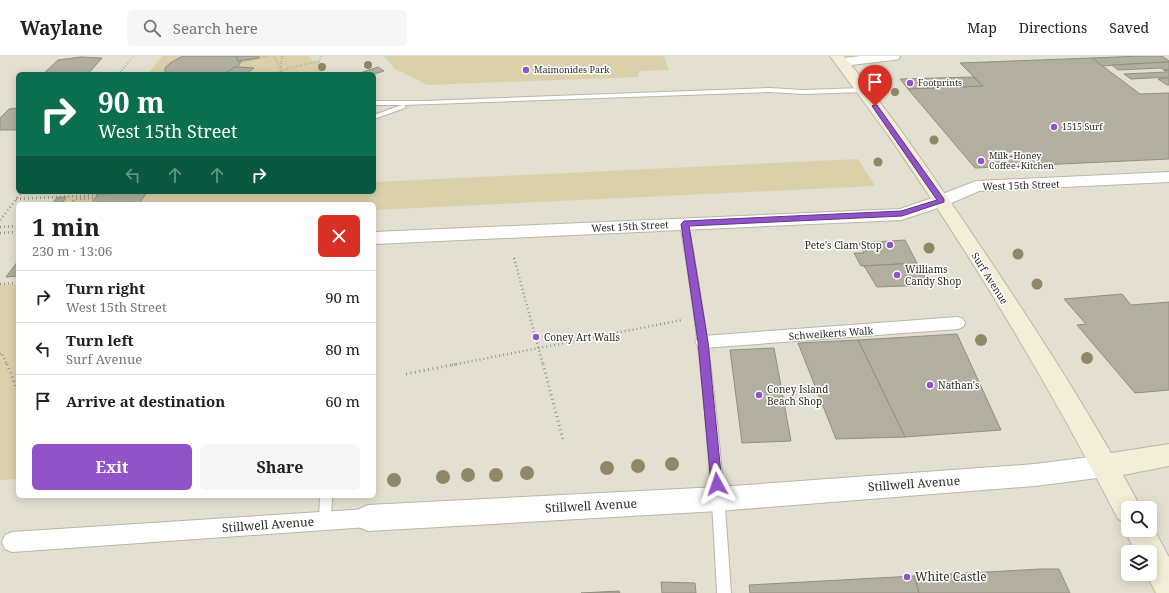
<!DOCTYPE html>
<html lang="en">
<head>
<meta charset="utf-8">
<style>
  :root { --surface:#fff; --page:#f6f6f6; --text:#202124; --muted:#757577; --line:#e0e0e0; --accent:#9252c8 }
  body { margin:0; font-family:"Noto Serif",serif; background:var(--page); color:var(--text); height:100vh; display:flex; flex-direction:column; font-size:15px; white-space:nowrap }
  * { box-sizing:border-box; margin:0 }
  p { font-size:13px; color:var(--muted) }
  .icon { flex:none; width:22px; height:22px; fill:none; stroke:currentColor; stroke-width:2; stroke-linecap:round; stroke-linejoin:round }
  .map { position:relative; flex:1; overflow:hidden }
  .sheet { position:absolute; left:16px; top:146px; width:360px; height:296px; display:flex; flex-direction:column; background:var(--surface); border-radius:6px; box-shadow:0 2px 10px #0003 }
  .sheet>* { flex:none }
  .top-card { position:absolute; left:16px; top:16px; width:360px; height:122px; border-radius:6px; box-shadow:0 2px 10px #0003; background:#0b6e4f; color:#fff; overflow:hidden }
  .fabs { position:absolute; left:1121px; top:445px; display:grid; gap:8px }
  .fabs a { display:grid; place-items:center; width:36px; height:36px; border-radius:6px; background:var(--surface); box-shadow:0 2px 10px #0003; font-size:20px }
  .pin { position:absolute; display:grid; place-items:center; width:34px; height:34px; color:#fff; margin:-41px -17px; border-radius:50% 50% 50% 0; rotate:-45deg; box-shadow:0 0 4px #0007 }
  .pin .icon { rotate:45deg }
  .me { position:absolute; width:44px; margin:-22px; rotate:355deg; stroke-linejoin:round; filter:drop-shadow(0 0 3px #0008) }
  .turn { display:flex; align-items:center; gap:14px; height:84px; padding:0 16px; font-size:18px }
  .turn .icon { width:52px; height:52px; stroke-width:2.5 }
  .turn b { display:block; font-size:28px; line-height:34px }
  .lanes { display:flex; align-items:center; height:38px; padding:0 16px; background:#0003; justify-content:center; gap:20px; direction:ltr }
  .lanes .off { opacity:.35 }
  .round { display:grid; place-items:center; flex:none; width:42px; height:42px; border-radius:6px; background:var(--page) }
  .overview { display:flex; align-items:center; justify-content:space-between; height:68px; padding:0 16px }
  h1 { font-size:24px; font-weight:700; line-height:30px }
  .cta { display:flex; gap:8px; margin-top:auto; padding:8px 16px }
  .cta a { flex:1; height:46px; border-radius:6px; background:var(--accent); color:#fff; font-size:16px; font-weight:700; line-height:46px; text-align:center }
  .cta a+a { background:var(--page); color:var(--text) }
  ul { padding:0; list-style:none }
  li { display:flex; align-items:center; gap:12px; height:52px; padding:0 16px; border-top:1px solid var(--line) }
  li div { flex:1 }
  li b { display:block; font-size:15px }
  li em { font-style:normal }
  header { display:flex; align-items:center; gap:24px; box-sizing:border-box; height:56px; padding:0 20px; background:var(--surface); border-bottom:1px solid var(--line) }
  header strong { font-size:19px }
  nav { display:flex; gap:22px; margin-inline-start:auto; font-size:14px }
  .search { width:280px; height:36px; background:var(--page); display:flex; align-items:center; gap:10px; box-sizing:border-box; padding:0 14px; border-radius:6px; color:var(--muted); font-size:15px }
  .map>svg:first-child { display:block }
</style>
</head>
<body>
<header>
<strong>Waylane</strong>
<div class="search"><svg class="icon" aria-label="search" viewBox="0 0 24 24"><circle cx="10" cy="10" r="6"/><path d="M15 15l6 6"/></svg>Search here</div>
<nav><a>Map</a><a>Directions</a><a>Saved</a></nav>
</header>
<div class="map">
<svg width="1169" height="537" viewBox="0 0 1169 537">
  <rect width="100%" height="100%" fill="#e4e0d1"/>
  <g fill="#dad1ab">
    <polygon points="162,0 308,0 312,3 311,4 326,8 322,18 148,18"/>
    <polygon points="384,0 664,0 669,14 639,15 638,21 427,29 395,13"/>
    <polygon points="858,103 875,130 374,154 374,148 51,148 56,140 152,136 374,136 374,126"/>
    <polygon points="18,228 18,423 0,424 0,229"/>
  </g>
  <g fill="#b2afa0" stroke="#928f81">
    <polygon points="183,0 236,0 238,5 241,5 238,11 235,11 224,18 165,18 165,12 170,7"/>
    <polygon points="236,0 259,0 259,2 238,5"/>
    <polygon points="1141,0 1162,0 1169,5 1169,6 1101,10 1092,2"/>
    <polygon points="81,1 102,2 88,18 43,18 58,4"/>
    <polygon points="1092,2 1140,38 1169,37 1169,103 975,112 908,33 983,30 960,7"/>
    <polygon points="1169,6 1169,14 1164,14 1161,12 1118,14 1112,9"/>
    <polygon points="235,11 238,11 254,12 246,18 224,18"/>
    <polygon points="378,11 384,15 374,18 357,18"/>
    <polygon points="1164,14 1169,14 1169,21 1131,23 1124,18 1167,16"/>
    <polygon points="973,21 983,30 908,33 900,23"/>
    <polygon points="1169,22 1169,29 1167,29 1158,23"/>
    <polygon points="18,52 18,74 0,74 0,62 9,53"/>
    <polygon points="147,136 139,148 91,148 98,138"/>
    <polygon points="66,141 62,148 52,148 57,142"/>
    <polygon points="905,184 917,207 861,210 854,197 864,197 859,187"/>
    <polygon points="18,205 18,220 6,221"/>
    <polygon points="917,207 930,229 877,231 864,210"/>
    <polygon points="1122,238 1131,249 1169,246 1169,334 1135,337 1077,269 1086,268 1064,243"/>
    <polygon points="957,278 1001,374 905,381 858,284"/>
    <polygon points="858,284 905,381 836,383 798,287"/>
    <polygon points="774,292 791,385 742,387 730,294"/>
    <polygon points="1041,513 1059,513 1070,537 919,537 914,520"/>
    <polygon points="914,520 919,537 750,537 749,529"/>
    <polygon points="661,526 695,527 696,537 662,537"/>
    <polygon points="619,535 620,537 581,537"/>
  </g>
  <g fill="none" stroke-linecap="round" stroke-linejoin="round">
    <g stroke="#b9b6a7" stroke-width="2">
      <g id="service">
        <polygon points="769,32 803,34 863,32 866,34 863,36 803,38 769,36 404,49 406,51 405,52 374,63 374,59 402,49 374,49 374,45 423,45"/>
        <path d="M684,165L688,168C712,290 723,413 731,537H717C711,413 702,290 680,168Z"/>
        <polygon points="320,440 332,440 331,465 330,469 325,471 320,469 319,465"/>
      </g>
    </g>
    <g stroke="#b9b6a7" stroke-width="2">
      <g id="pedestrian">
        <polygon points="958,261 963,263 965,267 963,271 958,273 703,292 698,290 695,286 698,282 703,280"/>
        <polygon points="368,453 375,456 378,462 375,468 368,471 12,496 5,493 2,486 5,479 12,476"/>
      </g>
    </g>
    <g stroke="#b9b6a7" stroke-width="2">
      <g id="minor">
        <polygon points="860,0 900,0 899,3 894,4 842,10 837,9 835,6 837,3"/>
        <polygon points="1169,116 1169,126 979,135 947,149 901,164 374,188 374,176 900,153 935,141 976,125"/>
        <polygon points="1105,399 1114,402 1118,410 1114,418 1105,421 1035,430 718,455 368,475 359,471 355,462 359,453 368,449 718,431 1035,408"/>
      </g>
    </g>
    <g stroke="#b9b6a7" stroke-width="2">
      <path id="secondary" d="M830,0H844C895,63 940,130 985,197C1029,263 1072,329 1111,397L1169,388V410L1123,419L1141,452H1128V474H1150V466L1169,501V537H1156L1146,518H1150V496H1135L1125,474L1128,467L1118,463C1051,332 974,204 891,83C871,55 850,28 830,0Z"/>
    </g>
    <g stroke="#969388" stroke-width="2" stroke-dasharray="0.5 2" stroke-linecap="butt">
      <polyline points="274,0 280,12"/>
      <polyline points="241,6 269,0"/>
      <polyline points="119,18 133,0"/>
      <polyline points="273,18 289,12 319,5 321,0"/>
      <polyline points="280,18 282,0"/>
    </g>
    <g stroke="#969388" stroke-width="2.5" stroke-dasharray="1 3" stroke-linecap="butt">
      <polyline points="16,143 98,139"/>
      <polyline points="70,148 75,143 95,142"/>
      <polyline points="0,164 22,136"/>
      <polyline points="0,171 18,170"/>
      <polyline points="0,177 18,176"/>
      <polyline points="514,202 543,309"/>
      <polyline points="0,228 18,227"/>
      <polyline points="0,298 2,297 7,309"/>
      <polyline points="452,309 682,264"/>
    </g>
    <g stroke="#969388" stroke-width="3" stroke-dasharray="1 3.5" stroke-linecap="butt">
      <polyline points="7,308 18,336"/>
      <polyline points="543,308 563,384"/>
      <polyline points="406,318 457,308"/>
    </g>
    <use href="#service" fill="#fff" fill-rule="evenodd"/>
    <use href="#pedestrian" fill="#fff" fill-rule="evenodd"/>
    <use href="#minor" fill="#fff" fill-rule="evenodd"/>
    <use href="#secondary" fill="#f3eed7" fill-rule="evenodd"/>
  </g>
  <g fill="#8f8868">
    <circle cx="368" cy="9" r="4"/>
    <circle cx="322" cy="11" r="4"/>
    <circle cx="895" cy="36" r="4"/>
    <circle cx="934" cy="84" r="4.5"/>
    <circle cx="878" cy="106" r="4.5"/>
    <circle cx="929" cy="192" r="5.5"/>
    <circle cx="1018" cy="198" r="5.5"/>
    <circle cx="1037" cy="228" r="5.5"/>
    <circle cx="981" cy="284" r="6"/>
    <circle cx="1087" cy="302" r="6"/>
    <circle cx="672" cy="408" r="7"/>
    <circle cx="638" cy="410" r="7"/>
    <circle cx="607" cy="412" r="7"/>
    <circle cx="527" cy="417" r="7"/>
    <circle cx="468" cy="419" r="7"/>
    <circle cx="496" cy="419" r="7"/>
    <circle cx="443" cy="421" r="7"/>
    <circle cx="394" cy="424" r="7"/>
  </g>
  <polygon fill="#9252c8" stroke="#5f3582" points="873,49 877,49 944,143 944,146 902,160 689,170 708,286 722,428 721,432 717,433 713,432 711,428 698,286 681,168 684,165 901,155 937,144 872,50"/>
  <g fill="#9252c8" stroke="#fff" stroke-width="1.5">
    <circle cx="526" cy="14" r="4"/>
    <circle cx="910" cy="27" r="4"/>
    <circle cx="1054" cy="71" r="4"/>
    <circle cx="981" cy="105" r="4"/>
    <circle cx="890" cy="189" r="4"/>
    <circle cx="897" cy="219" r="4"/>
    <circle cx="536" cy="281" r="4"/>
    <circle cx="930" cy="329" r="4"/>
    <circle cx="759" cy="339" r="4"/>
    <circle cx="907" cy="521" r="4"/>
  </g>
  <g text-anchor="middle" stroke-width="3" stroke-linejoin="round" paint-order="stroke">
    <g font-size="9" fill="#2d2b25" stroke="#fff" text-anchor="start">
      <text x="534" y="17">Maimonides Park</text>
      <text x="918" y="30">Footprints</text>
      <text x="1062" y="74">1515 Surf</text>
      <text x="989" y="103">Milk+Honey<tspan x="989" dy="10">Coffee+Kitchen</tspan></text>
    </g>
    <g font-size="10" fill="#2d2b25" stroke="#fff">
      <text transform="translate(1021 129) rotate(-2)" y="4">West 15th Street</text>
      <text transform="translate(630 170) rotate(-3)" y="4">West 15th Street</text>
      <text transform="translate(990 222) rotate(58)" y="4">Surf Avenue</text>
      <text transform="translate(831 277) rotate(-4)" y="4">Schweikerts Walk</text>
    </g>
    <g font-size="10" fill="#2d2b25" stroke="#fff" text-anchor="start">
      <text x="882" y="193" text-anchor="end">Pete's Clam Stop</text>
      <text x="905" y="217">Williams<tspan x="905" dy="12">Candy Shop</tspan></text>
      <text x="544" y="285">Coney Art Walls</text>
      <text x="938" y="333">Nathan's</text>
      <text x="767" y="337">Coney Island<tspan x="767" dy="12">Beach Shop</tspan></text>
    </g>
    <g font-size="12" fill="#2d2b25" stroke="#fff">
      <text transform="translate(914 428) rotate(-4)" y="4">Stillwell Avenue</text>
      <text transform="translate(591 450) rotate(-3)" y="4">Stillwell Avenue</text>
      <text transform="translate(268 469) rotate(-4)" y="4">Stillwell Avenue</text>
    </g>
    <g font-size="12" fill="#2d2b25" stroke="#fff" text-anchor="start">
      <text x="915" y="525">White Castle</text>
    </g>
  </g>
</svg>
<div class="fabs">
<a><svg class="icon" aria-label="search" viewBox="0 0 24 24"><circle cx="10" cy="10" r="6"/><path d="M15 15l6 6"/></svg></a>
<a><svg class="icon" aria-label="layers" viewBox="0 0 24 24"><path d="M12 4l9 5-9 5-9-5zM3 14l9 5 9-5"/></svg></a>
</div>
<div class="pin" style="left:875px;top:50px;background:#d93025"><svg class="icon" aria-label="arrive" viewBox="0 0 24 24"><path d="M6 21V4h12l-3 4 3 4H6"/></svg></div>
<svg class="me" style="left:717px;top:428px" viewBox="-20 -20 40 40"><path d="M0-17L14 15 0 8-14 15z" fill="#9252c8" stroke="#fff" stroke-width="4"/></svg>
<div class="top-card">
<div class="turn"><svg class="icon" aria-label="right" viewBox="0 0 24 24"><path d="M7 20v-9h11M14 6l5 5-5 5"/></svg><div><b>90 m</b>West 15th Street</div></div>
<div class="lanes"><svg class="icon off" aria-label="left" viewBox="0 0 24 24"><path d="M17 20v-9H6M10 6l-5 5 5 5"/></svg><svg class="icon off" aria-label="ahead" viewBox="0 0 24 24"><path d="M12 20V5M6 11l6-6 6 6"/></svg><svg class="icon off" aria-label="ahead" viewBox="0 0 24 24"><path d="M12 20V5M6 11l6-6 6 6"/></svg><svg class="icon" aria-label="right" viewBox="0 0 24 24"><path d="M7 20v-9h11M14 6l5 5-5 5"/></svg></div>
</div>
<section class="sheet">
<div class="overview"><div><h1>1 min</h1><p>230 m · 13:06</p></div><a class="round" style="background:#d93025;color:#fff"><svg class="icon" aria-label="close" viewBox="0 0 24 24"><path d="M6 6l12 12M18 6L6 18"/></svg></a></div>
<ul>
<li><svg class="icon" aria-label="right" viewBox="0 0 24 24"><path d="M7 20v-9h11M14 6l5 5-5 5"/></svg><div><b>Turn right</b><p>West 15th Street</p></div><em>90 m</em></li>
<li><svg class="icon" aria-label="left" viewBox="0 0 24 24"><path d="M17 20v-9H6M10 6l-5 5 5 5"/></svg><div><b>Turn left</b><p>Surf Avenue</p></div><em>80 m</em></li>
<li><svg class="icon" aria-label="arrive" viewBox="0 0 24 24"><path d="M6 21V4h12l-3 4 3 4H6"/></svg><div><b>Arrive at destination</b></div><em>60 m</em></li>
</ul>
<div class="cta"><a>Exit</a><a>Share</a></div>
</section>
</div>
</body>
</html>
